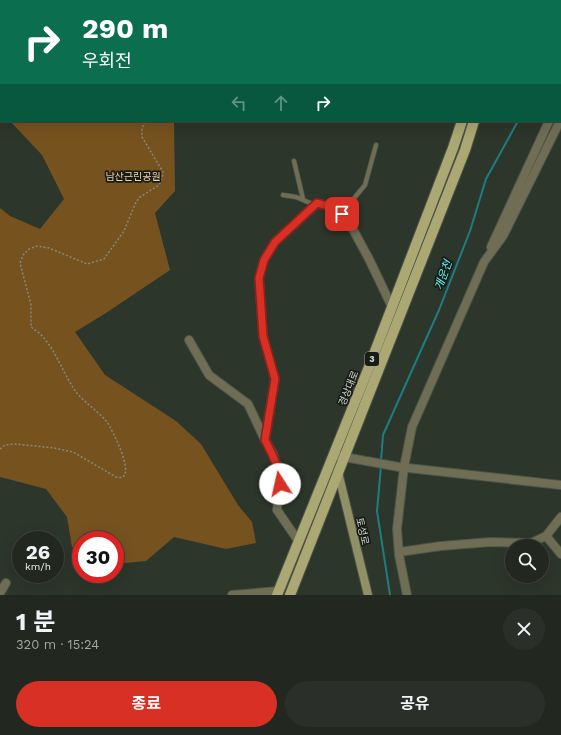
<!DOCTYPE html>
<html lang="ko">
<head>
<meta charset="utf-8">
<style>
  :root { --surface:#222820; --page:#2a3029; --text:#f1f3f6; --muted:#a2a6a5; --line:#3f443e; --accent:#d93025 }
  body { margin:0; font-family:"Work Sans","Noto Sans KR",sans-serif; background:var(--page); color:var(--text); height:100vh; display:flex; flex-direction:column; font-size:15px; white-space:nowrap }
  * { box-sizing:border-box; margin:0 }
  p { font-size:13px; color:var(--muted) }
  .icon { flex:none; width:22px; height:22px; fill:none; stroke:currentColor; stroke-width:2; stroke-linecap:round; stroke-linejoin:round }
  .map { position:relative; height:595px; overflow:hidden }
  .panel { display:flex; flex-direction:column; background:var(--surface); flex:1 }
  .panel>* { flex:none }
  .hud { position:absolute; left:0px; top:0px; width:561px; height:122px; box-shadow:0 4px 16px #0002,0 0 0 1px var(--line); background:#0b6e4f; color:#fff; overflow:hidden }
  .buttons { position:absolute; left:505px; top:539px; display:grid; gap:8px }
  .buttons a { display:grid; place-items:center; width:44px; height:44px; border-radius:50%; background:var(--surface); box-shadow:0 4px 16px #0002,0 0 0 1px var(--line); font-size:20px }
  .speed { position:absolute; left:12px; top:531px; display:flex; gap:8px; font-size:20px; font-weight:700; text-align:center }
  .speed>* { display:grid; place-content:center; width:52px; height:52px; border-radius:50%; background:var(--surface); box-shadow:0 4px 16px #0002,0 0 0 1px var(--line); line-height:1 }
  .speed small { font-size:10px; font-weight:400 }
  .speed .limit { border:6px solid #d22; background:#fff; color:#111 }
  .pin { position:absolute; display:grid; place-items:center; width:34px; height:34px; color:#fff; margin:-17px; border-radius:8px; box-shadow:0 2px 6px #0006 }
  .me { position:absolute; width:44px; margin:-22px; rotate:350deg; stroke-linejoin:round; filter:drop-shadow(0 0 3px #0008) }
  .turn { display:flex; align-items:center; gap:14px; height:84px; padding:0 16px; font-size:18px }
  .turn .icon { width:52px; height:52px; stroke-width:2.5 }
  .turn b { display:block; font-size:28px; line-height:34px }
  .lanes { display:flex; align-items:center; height:38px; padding:0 16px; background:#0003; justify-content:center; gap:20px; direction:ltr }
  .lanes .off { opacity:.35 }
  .round { display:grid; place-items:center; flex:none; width:42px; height:42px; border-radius:21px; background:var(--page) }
  .overview { display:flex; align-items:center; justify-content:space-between; height:68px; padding:0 16px }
  h1 { font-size:24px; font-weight:700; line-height:30px }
  .button { display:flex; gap:8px; margin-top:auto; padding:8px 16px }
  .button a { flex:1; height:46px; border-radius:24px; background:var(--accent); color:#fff; font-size:16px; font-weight:700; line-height:46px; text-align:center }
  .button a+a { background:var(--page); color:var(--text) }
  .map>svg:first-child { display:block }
</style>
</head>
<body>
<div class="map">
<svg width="561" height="595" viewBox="0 0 561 595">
  <rect width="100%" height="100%" fill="#2d362a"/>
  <g fill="#76521f">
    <polygon points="0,0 317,0 1,1 1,112"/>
    <polygon points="10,121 174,121 175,191 155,213 170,270 106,313 75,332 105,375 176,421 201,444 238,505 252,522 256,543 226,549 174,537 146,561 115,564 115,540 81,540 81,555 72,547 67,517 46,489 0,477 0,208 10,216 40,229 64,199 42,155"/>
  </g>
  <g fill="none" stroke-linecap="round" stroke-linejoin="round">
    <g stroke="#1e7d83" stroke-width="2">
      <polyline points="560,46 561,44"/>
      <polyline points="381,461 383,435 439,310 470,231 486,179 518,121"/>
      <polyline points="381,466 377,511 390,595"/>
    </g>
    <g stroke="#4b5448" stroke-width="5.5">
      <g id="lane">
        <polyline points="294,161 303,199"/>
        <polyline points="283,195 296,197 315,205"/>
        <polyline points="341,214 365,185 376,145"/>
      </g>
    </g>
    <g stroke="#4b5448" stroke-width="10">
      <g id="street">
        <polyline points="423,0 425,1"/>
        <polyline points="560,100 561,98"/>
        <polyline points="491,247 549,121"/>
        <polyline points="189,340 209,375 248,404 265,440"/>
        <polyline points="339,456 399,467 561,485"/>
        <polyline points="561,517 546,536 561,554"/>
        <polyline points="299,542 277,510 280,484 277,466 273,454 265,440 275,379 263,336 259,278 264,260 275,242 313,207 317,203 331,207 341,214 350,224 369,259 392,307"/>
        <polyline points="399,552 441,546 490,542 531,543 546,536"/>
        <polyline points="0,593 6,583"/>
        <polyline points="232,595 278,591"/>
        <polyline points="407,595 399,555 397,529 404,467 412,427 484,262 503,236 560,121"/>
      </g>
    </g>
    <g stroke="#4b5448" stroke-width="10">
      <g id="secondary">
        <polyline points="556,1 557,0"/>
        <polyline points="560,75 561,76"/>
        <polyline points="338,472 368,595"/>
      </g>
    </g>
    <g stroke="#4b5448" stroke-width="12">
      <g id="primary">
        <polyline points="485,1 485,0"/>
        <polyline points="497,1 497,0"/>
        <polyline points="277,595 369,367 453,148 462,121"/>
        <polyline points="290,595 465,150 474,121"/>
      </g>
    </g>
    <g stroke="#838a80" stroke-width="1.5" stroke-dasharray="2 2" stroke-linecap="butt">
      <polyline points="38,1 38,0"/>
      <polyline points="268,1 270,0"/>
      <polyline points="0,83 1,82"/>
      <path d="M0,449L5,445L15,444L54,448L73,452L116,477C140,484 112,429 107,422C98,411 85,403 76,392C64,375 57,353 43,337C40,333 35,330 31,327V305L20,263L23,255L29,249L37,246L49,248L87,264L104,259L124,231L136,202L140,197L159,185L162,179L163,172L142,137V128L145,121"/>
    </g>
    <use href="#lane" stroke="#6f6e55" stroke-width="4"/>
    <use href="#street" stroke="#6f6e55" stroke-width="8"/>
    <use href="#secondary" stroke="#918f66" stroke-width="8"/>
    <use href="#primary" stroke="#aba873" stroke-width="10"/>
  </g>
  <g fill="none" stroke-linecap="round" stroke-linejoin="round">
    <g stroke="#8d1f18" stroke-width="10">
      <polyline id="route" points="280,484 277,466 272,454 265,440 275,379 263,336 259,278 264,260 275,242 317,203 331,207 342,214"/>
    </g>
    <use href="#route" stroke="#d93025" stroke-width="7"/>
  </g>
  <g text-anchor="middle" stroke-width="3.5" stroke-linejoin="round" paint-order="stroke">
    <rect fill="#181c17" stroke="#9ca19a" stroke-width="1" x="365" y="352" width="14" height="14" rx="3"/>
    <g font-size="9" font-weight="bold" fill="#d5dad2">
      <text x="372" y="362">3</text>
    </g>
    <g font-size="10" fill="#f7d5a9" stroke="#181c17">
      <text x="133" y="180">남산근린공원</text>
    </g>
    <g font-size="10" fill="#d5dad2" stroke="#181c17">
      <text transform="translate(348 388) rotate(-68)" y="4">경상대로</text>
      <text transform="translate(363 531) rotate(77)" y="4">토성로</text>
    </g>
    <g font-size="11" font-style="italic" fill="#69eaf2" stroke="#181c17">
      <text transform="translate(443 275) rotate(-70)" y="4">개운천</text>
    </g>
  </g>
</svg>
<div class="buttons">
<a><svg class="icon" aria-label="search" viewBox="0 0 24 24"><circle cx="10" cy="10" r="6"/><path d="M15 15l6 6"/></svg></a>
</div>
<div class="speed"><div>26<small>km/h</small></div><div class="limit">30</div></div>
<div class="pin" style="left:342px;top:214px;background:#d93025"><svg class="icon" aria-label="arrive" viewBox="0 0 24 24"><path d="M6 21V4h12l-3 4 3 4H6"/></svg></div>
<svg class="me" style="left:280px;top:484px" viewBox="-20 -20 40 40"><circle r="19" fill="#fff"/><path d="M0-13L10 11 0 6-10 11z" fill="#d93025"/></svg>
<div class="hud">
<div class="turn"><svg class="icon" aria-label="right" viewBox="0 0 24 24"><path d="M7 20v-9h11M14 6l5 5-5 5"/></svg><div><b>290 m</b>우회전</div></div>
<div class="lanes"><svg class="icon off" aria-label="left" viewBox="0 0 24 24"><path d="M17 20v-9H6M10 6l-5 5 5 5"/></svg><svg class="icon off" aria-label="ahead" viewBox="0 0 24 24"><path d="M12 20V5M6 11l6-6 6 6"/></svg><svg class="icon" aria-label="right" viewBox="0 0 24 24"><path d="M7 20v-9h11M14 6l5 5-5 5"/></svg></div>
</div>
</div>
<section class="panel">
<div class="overview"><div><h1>1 분</h1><p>320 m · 15:24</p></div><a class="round"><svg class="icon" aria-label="close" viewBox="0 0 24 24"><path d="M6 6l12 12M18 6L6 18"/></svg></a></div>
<div class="button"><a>종료</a><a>공유</a></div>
</section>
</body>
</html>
